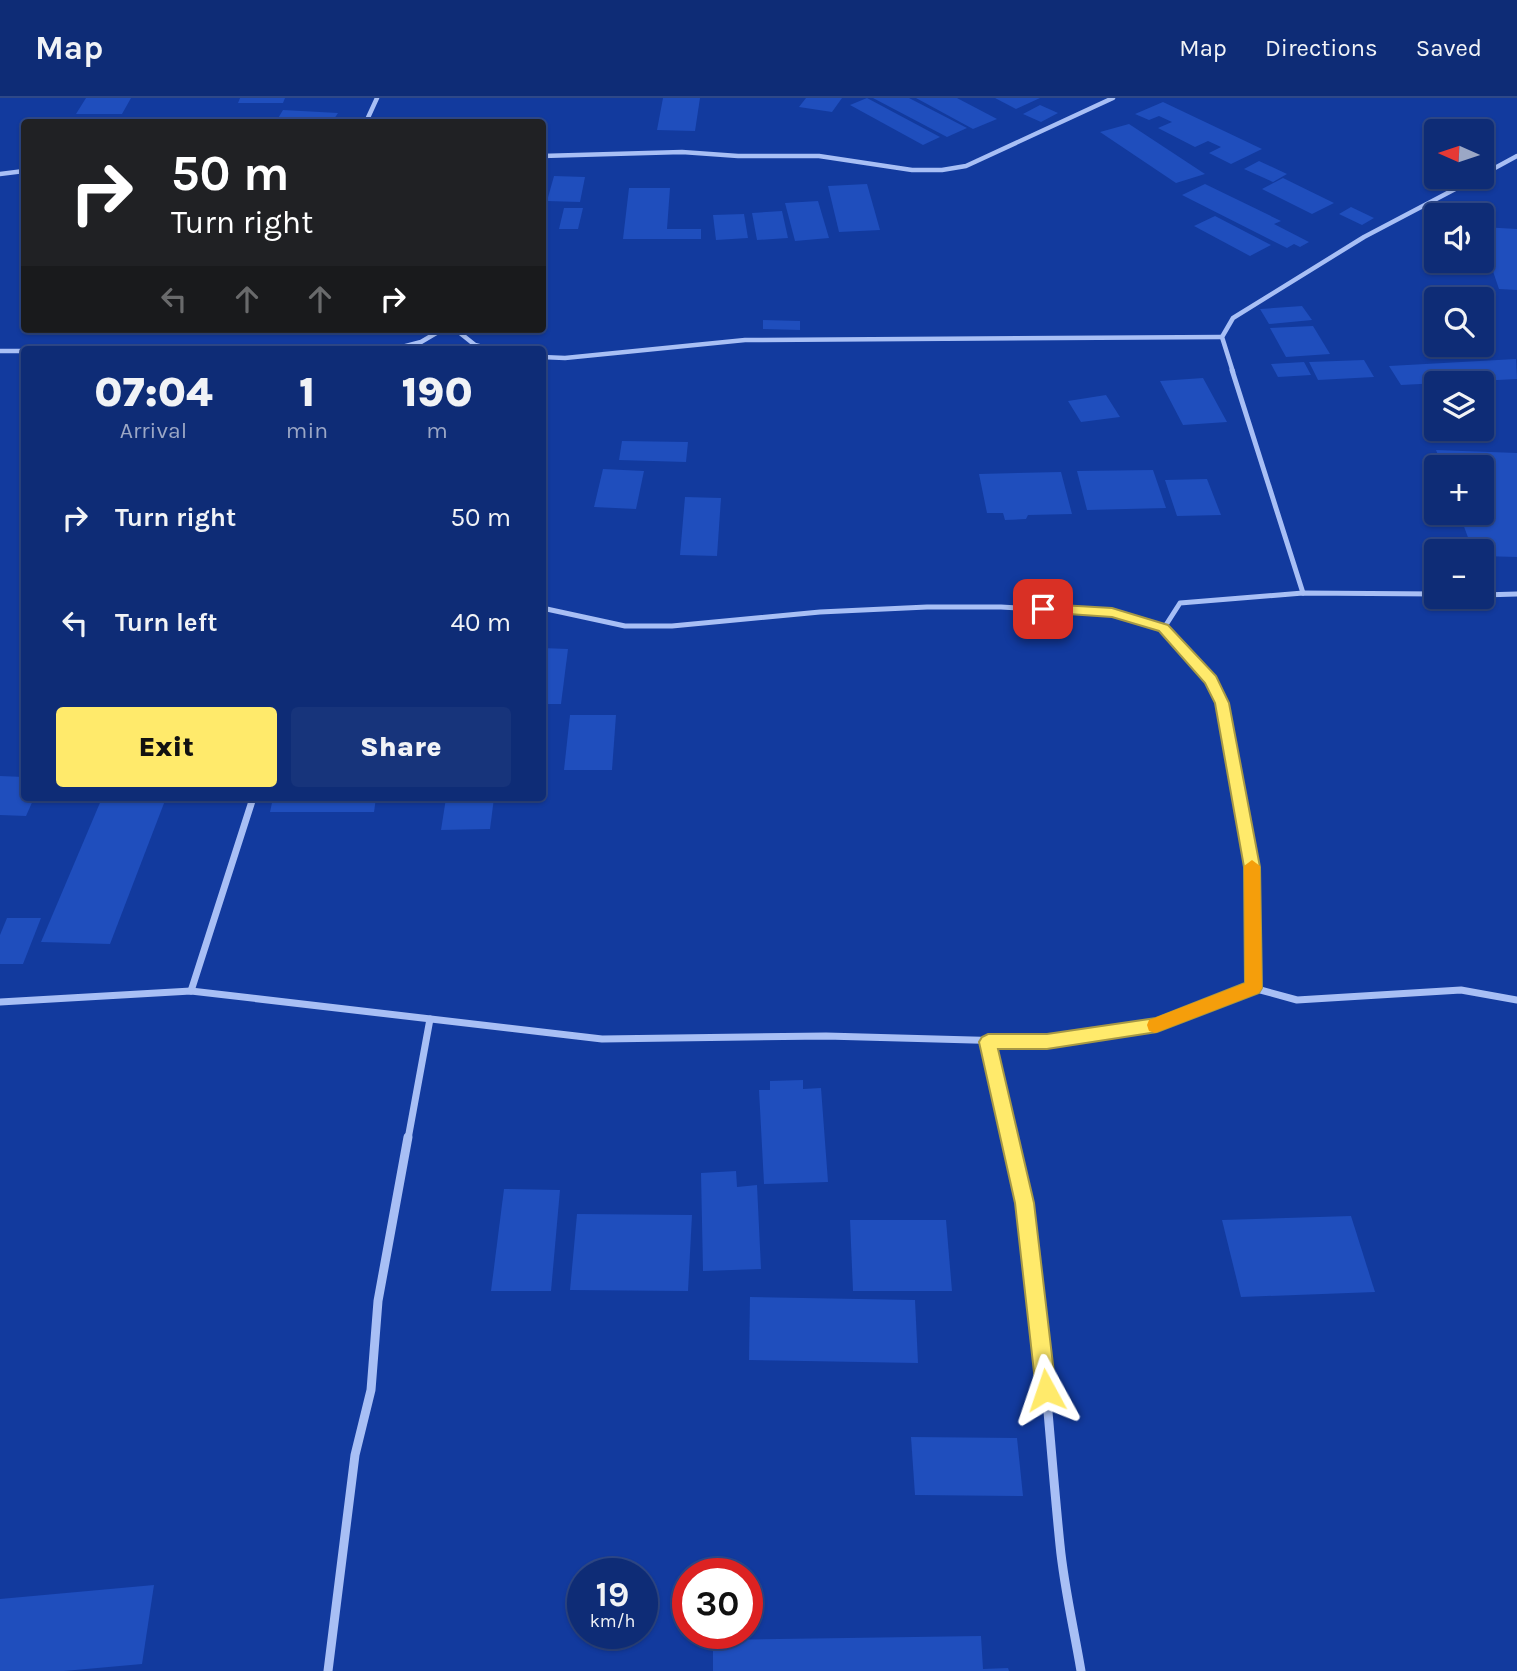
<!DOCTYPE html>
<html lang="en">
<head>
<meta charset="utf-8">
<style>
  :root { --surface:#0e2c76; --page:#17347b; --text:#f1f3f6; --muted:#9ba7c5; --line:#2e4888; --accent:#ffea6b }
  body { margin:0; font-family:Karla,sans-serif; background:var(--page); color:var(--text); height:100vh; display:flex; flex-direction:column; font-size:26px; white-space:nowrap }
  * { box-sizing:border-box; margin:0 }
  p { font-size:23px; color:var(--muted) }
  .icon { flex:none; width:38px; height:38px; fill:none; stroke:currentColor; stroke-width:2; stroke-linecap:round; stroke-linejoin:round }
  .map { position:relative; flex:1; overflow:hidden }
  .details { position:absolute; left:21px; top:248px; width:525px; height:455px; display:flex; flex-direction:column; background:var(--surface); border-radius:7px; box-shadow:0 2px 5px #0004,0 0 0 2px var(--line) }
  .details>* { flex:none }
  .hud { position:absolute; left:21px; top:21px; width:525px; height:214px; border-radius:7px; box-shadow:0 2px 5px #0004,0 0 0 2px var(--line); background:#202124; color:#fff; overflow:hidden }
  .needle { width:46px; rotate:273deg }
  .tools { position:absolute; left:1424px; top:21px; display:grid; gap:14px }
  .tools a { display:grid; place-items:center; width:70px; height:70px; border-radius:7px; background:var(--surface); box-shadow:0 2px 5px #0004,0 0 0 2px var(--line); font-size:35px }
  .speed { position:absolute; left:567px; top:1460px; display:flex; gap:14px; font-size:35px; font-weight:700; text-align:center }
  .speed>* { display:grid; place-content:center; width:91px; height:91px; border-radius:50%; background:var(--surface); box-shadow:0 2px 5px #0004,0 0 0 2px var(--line); line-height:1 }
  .speed small { font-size:18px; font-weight:400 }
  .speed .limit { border:10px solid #d22; background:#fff; color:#111 }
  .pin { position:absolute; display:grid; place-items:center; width:60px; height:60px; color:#fff; margin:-30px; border-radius:14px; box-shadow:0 4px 10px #0006 }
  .me { position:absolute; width:77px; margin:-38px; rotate:355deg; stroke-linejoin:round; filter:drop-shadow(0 0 5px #0008) }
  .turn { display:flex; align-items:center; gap:24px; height:147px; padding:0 35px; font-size:32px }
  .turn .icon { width:91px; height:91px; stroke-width:2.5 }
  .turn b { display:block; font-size:49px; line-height:60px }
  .lanes { display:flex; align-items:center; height:66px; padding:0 35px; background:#0003; justify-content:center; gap:35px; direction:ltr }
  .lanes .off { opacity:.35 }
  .eta { display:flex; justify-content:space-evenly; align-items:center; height:119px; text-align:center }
  .eta b { font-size:42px; font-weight:800; line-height:49px }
  .primary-button { display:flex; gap:14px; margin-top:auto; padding:14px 35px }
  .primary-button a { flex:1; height:80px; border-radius:7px; background:var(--accent); color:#111; font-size:28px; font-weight:800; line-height:80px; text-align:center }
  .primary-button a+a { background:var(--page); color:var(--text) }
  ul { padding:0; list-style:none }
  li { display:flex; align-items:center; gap:21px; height:105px; padding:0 35px }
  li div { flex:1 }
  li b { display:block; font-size:26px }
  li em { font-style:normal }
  header { display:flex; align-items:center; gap:42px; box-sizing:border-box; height:98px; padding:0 35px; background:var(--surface); border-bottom:2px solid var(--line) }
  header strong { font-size:33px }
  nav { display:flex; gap:38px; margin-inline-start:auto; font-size:24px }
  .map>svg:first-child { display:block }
</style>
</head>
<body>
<header>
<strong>Map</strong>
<nav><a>Map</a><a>Directions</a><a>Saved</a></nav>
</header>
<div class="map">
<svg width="1517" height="1573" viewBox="0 0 1517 1573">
  <rect width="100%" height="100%" fill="#123a9e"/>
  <g fill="#1f4ebd">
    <polygon points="86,0 131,0 122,16 76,16"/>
    <polygon points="240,0 285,0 283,5 238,5"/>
    <polygon points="663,0 700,0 695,33 657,32"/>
    <polygon points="806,0 842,0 832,14 799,9"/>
    <polygon points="867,0 940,39 923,47 850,7"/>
    <polygon points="873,0 909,0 967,30 947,39"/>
    <polygon points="916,0 957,0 997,21 973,31"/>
    <polygon points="995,0 1040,0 1016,11"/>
    <polygon points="1163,4 1262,51 1231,66 1209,55 1221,49 1208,43 1195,49 1158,30 1172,24 1159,18 1149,22 1135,16"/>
    <polygon points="1040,7 1058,15 1041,24 1023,16"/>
    <polygon points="283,12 338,15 332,24 277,22"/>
    <polygon points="1129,26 1205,76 1176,85 1100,34"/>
    <polygon points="1259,63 1287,76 1273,84 1244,71"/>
    <polygon points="554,78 585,79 580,104 547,103"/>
    <polygon points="1283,80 1334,105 1312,116 1262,91"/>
    <polygon points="867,86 880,132 839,134 828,88"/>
    <polygon points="1205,86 1281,123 1274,126 1309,144 1300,149 1294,146 1287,150 1182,97"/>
    <polygon points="629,90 670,90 667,131 701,131 701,141 623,141"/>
    <polygon points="818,103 829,140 795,143 785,105"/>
    <polygon points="1351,109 1374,120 1362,127 1339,116"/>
    <polygon points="564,110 583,110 578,131 559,131"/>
    <polygon points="782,113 788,140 757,142 752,115"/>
    <polygon points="744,116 748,140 716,142 713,117"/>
    <polygon points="1215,118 1271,147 1250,158 1194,128"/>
    <polygon points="1482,129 1517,131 1517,192 1499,191 1482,141"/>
    <polygon points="1302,208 1312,222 1269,226 1260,211"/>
    <polygon points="763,222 800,223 800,232 763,231"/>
    <polygon points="1313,228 1330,256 1286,259 1270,230"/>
    <polygon points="1516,261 1517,281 1401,287 1389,268"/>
    <polygon points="1364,262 1374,279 1318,282 1309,264"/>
    <polygon points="1304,264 1311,277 1278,279 1271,266"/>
    <polygon points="1203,280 1227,324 1183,327 1160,283"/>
    <polygon points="1106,297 1120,319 1081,324 1068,303"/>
    <polygon points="622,343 688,344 686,364 619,362"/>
    <polygon points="1436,352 1517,355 1517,459 1482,458 1482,453 1473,453 1459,415 1482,415 1482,369 1443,369"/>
    <polygon points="603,371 644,373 636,411 594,409"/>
    <polygon points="1153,372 1166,410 1087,412 1077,373"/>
    <polygon points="1061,374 1072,416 1028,417 1026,421 1005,422 1003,415 987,415 979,376"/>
    <polygon points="1207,381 1221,417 1177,418 1165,382"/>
    <polygon points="685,399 721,400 717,458 680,457"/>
    <polygon points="542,550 568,551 561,606 542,606"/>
    <polygon points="570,617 616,617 612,672 564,672"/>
    <polygon points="0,678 24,679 24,700 34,700 26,718 0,717"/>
    <polygon points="102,700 166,700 110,846 41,844"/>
    <polygon points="273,700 376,700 374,714 270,714"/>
    <polygon points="446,700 494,700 490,731 441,732"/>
    <polygon points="7,820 41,820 23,866 0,866 0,837"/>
    <polygon points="803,982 803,991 821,990 828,1084 764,1086 759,992 770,992 770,983"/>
    <polygon points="736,1073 737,1089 757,1087 761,1171 703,1173 701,1075"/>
    <polygon points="504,1091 560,1092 551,1193 491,1193"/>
    <polygon points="577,1116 692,1117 688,1193 570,1192"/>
    <polygon points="1351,1118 1375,1194 1241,1199 1222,1122"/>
    <polygon points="850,1122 946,1122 952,1193 853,1193"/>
    <polygon points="750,1199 915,1202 918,1265 749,1262"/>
    <polygon points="911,1339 1017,1340 1023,1398 915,1397"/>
    <polygon points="154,1487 142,1566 64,1573 0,1573 0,1501"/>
    <polygon points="981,1538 983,1571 1008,1570 1009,1573 713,1573 713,1542"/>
  </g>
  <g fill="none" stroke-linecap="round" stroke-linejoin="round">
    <g stroke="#a8bff5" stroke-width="4.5">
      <polyline points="366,24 377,0"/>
      <polyline points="542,58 682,54 738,58 819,58 912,72 942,72 966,68 1113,0"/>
      <polyline points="0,76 24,73"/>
      <polyline points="1482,77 1517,58"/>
      <polyline points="455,231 475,247 494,252"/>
      <polyline points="235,252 402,249 421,244 443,231"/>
      <polyline points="0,253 24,253"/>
      <polyline points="542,259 565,260 745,242 1222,239"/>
      <polyline points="1233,274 1222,239 1233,220 1364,139 1478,79"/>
    </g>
    <g stroke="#a8bff5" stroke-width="5">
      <polyline points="1232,272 1303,495"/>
      <polyline points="1482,497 1517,496"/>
      <polyline points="542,510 625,528 672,528 820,514 927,509 1001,509 1112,515 1164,530 1211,582 1224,615"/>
      <polyline points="1164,530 1180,505 1303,495 1437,496"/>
    </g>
    <g stroke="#a8bff5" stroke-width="7">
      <polyline points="1223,613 1252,769 1253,890"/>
      <polyline points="191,893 253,700"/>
      <polyline points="0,904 191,893 602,941 826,938 1047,944 1157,927 1253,890 1297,902 1461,892 1517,902"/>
      <polyline points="988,944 1010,1041"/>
      <polyline points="408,1041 430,921"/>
    </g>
    <g stroke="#a8bff5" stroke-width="9">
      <path d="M1010,1039C1041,1173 1046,1310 1060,1447C1064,1489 1074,1531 1081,1573"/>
      <polyline points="328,1573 355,1357 371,1292 378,1203 408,1039"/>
    </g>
  </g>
  <polygon fill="#ffea6b" stroke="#a69846" stroke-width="2" points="1043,506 1112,510 1168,527 1216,578 1229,605 1260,769 1262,890 1259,895 1157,934 1047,951 998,951 1034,1105 1056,1292 1053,1299 1046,1302 1039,1299 1036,1292 1015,1105 979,944 982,939 988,936 1047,936 1156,920 1245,885 1244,769 1215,605 1205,585 1159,533 1112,519 1039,514 1037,511"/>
  <polygon fill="#f59e0b" points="1252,762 1260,768 1262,890 1259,895 1155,935 1149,933 1147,927 1149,922 1245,885 1244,768"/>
</svg>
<div class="tools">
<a><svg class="needle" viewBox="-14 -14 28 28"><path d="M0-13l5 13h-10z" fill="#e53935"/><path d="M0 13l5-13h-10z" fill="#9ba7c5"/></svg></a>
<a><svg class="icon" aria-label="sound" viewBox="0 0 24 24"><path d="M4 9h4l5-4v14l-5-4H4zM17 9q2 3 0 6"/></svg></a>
<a><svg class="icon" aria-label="search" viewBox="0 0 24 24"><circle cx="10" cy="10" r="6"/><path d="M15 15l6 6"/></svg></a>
<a><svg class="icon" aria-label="layers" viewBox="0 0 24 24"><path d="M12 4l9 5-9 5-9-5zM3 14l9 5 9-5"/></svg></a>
<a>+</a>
<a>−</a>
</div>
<div class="speed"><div>19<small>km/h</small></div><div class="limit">30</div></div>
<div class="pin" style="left:1043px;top:511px;background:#d93025"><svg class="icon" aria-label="arrive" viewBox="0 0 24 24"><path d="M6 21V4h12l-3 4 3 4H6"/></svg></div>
<svg class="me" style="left:1046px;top:1292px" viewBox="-20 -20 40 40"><path d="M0-17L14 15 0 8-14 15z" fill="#ffea6b" stroke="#fff" stroke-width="4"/></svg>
<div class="hud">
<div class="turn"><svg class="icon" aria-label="right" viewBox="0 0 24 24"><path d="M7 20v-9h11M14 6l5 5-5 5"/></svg><div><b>50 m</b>Turn right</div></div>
<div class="lanes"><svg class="icon off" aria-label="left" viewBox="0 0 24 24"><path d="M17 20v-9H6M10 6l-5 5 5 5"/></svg><svg class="icon off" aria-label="ahead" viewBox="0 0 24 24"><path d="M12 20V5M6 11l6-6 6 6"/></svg><svg class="icon off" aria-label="ahead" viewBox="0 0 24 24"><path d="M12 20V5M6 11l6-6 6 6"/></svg><svg class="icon" aria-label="right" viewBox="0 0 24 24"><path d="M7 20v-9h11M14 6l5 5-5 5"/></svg></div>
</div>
<section class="details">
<div class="eta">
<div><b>07:04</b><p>Arrival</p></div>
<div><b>1</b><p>min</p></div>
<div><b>190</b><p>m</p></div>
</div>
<ul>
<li><svg class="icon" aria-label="right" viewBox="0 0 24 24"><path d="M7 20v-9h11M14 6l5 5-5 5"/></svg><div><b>Turn right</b></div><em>50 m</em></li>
<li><svg class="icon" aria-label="left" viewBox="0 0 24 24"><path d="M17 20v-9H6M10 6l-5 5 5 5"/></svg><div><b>Turn left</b></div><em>40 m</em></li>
</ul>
<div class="primary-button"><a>Exit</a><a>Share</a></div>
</section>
</div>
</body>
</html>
